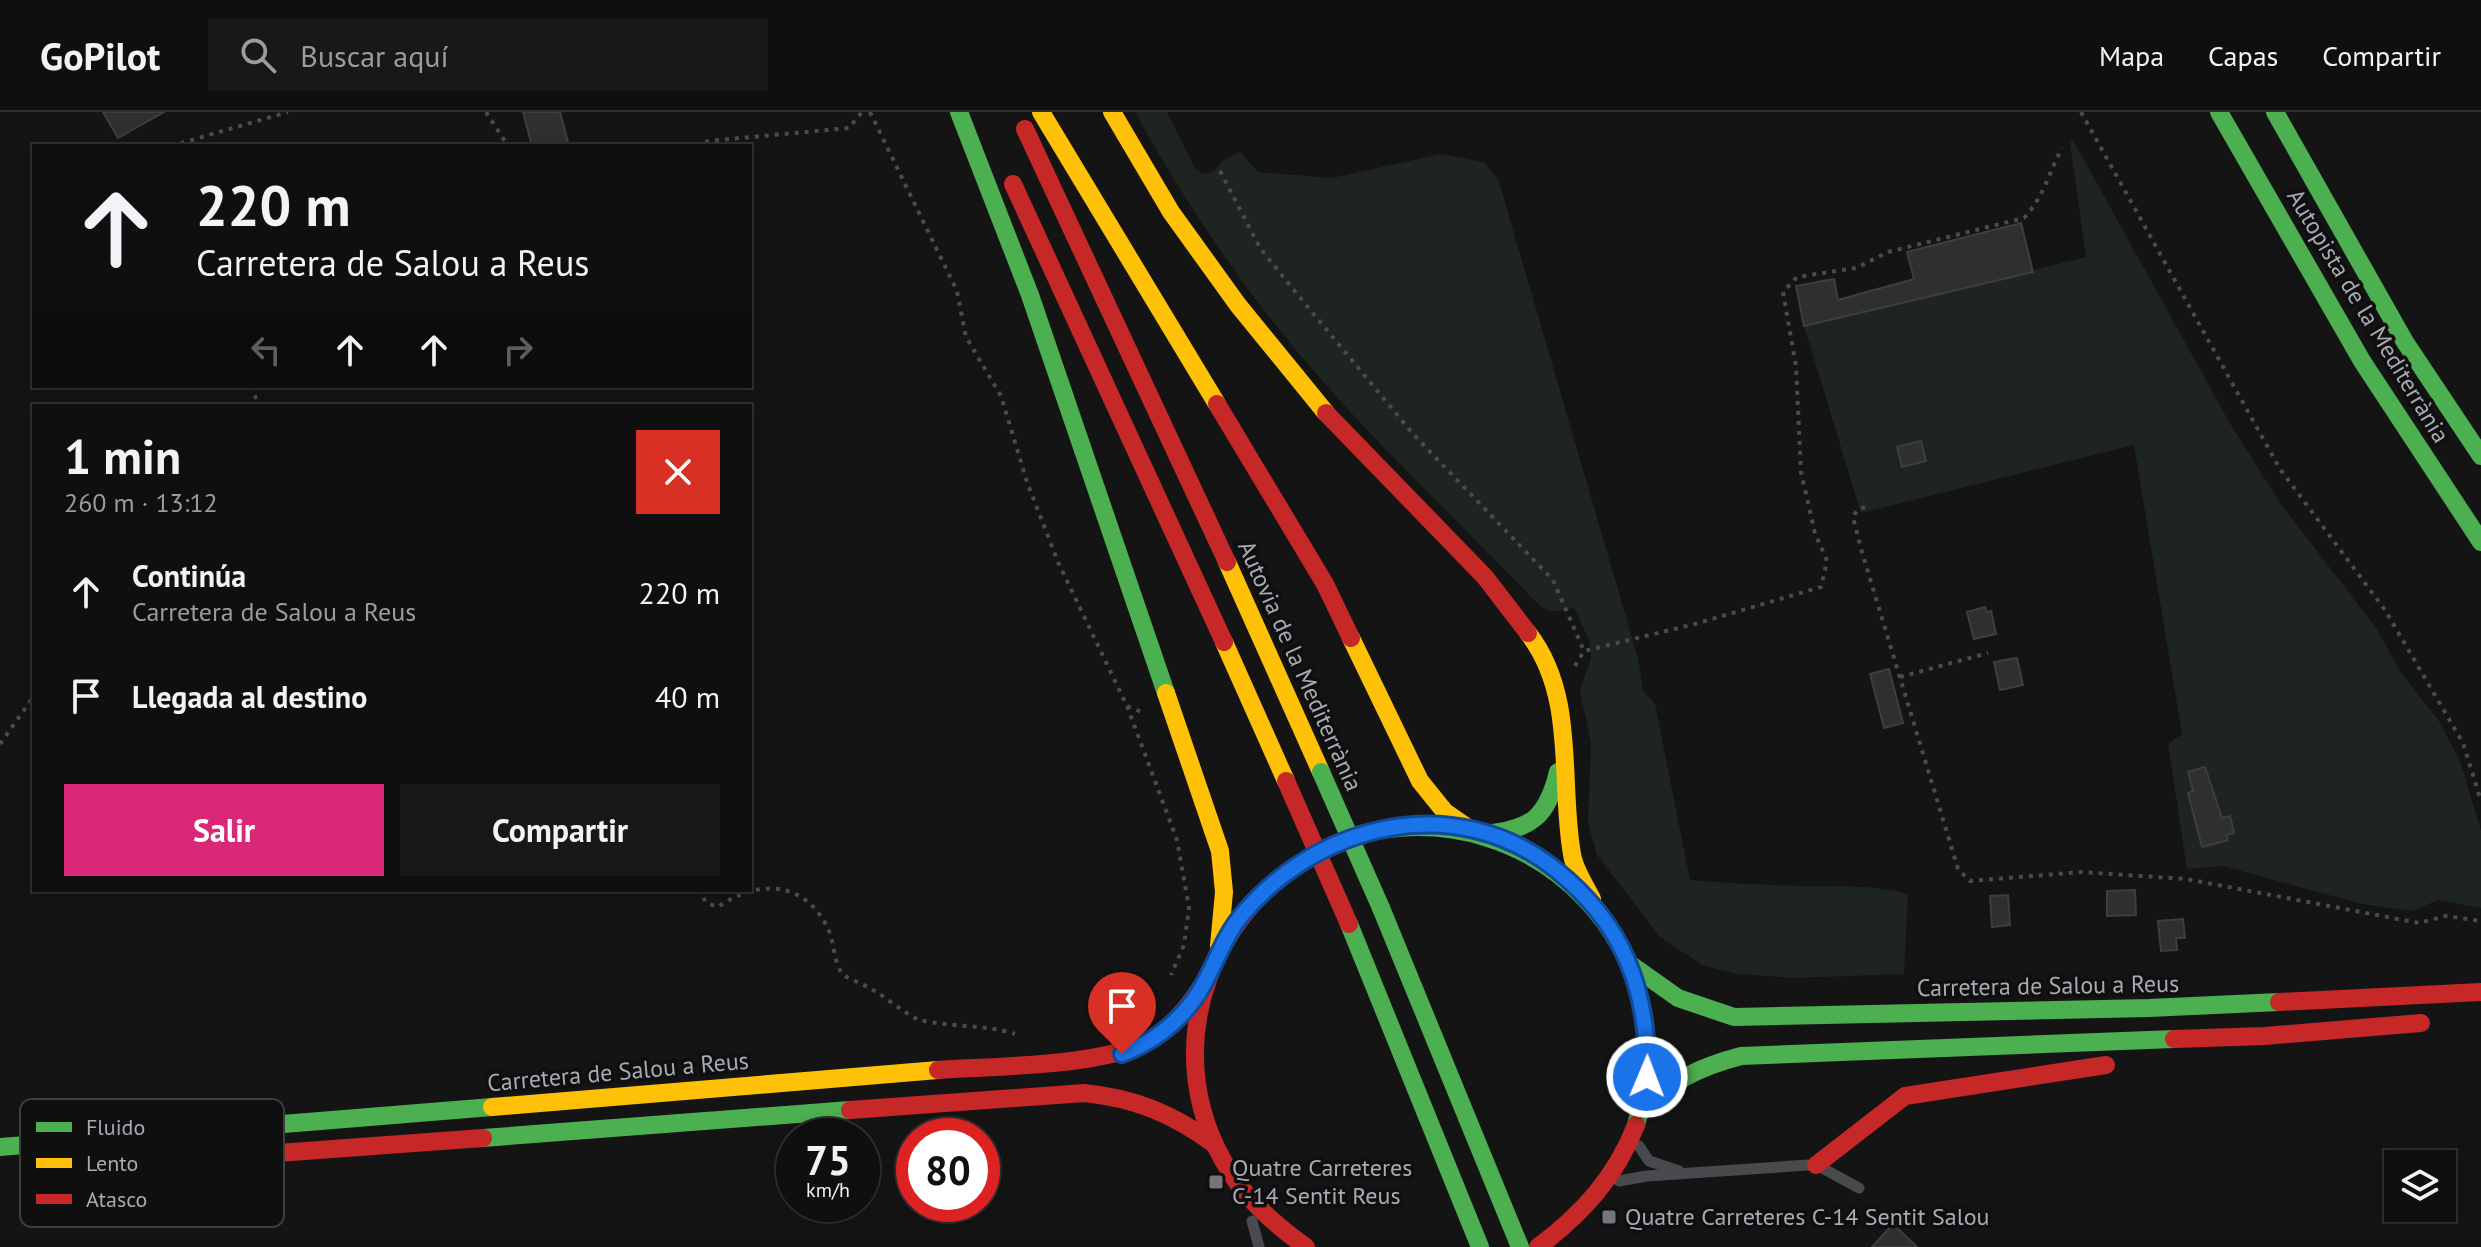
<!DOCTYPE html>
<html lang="es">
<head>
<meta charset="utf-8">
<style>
  :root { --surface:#0f0f10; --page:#181819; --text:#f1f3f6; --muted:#9b9c9f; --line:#2f2f30; --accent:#db2777 }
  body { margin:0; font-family:"PT Sans",sans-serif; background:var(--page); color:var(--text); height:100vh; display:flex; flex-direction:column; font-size:30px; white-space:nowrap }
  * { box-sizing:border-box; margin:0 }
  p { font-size:26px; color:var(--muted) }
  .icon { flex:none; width:44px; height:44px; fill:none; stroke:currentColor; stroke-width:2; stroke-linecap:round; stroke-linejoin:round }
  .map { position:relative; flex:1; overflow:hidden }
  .details { position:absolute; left:32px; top:292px; width:720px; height:488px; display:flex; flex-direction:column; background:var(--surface); border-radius:0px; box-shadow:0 4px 12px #0003,0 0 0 2px var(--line) }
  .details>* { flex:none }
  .top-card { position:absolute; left:32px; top:32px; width:720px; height:244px; border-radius:0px; box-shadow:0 4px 12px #0003,0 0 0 2px var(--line); background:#0f0f10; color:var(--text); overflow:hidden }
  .tools { position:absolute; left:2384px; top:1038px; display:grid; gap:16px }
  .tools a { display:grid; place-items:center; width:72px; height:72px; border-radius:0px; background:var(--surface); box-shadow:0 4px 12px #0003,0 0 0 2px var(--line); font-size:40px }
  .speed { position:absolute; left:776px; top:1006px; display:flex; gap:16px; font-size:40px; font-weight:700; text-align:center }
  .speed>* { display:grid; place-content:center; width:104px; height:104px; border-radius:50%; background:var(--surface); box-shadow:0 4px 12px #0003,0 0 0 2px var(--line); line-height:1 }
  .speed small { font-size:20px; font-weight:400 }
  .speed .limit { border:12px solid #d22; background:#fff; color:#111 }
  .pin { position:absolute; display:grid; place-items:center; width:68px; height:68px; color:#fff; margin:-82px -34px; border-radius:50% 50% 50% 0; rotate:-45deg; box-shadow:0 0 8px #0007 }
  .pin .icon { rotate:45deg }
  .me { position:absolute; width:88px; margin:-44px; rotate:1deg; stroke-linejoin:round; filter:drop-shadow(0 0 6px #0008) }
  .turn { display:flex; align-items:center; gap:28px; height:168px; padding:0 32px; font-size:36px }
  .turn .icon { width:104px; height:104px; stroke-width:2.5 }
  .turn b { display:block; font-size:56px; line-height:68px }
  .lanes { display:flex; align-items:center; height:76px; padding:0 32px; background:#0003; justify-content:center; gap:40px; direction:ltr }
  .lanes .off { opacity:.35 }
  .round { display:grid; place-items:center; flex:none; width:84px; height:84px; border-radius:0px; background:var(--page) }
  .headline { display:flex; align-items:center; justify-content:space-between; height:136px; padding:0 32px }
  h1 { font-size:48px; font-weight:700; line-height:60px }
  .action { display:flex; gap:16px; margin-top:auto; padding:16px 32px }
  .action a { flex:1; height:92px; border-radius:0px; background:var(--accent); color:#fff; font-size:32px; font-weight:700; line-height:92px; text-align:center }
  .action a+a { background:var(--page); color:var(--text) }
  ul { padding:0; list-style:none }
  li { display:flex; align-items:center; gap:24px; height:104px; padding:0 32px }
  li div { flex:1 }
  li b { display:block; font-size:30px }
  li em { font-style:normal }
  header { display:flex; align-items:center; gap:48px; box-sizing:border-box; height:112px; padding:0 40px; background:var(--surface); border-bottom:2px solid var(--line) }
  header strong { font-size:38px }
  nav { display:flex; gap:44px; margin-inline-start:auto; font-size:28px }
  .search { width:560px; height:72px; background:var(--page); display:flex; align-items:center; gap:20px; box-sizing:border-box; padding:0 28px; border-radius:0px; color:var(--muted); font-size:30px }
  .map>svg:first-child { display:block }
</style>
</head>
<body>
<header>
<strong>GoPilot</strong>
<div class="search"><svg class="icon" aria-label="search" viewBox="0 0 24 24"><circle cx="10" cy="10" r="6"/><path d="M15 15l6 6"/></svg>Buscar aquí</div>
<nav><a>Mapa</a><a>Capas</a><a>Compartir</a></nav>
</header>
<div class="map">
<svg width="2481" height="1135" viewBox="0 0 2481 1135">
  <rect width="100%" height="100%" fill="#141415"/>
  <g fill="#1e241f">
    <path d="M1135,0H1167L1195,56L1203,62L1213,60L1224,48L1240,40L1258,60L1332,66L1441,42L1484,50L1499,70L1638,546L1643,579L1655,592L1690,768C1726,771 1765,773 1802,774C1839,775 1872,772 1908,782L1904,862L1793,866L1738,862L1704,854L1661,826L1597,743L1588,712L1591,631L1580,579L1591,546L1590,530L1574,496C1554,501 1548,502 1533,487C1449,399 1359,317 1283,222C1227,153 1178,78 1135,0Z"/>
    <polygon points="2073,28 2232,315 2281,392 2376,516 2402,562 2439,609 2460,649 2481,719 2481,796 2438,788 2412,799 2362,792 2223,754 2187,757 2168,632 2182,622 2134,333 1861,401 1804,214 2086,145 2070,31"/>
  </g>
  <g fill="#2f2f30" stroke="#3d3e41" stroke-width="2">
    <polygon points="103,0 164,0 118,26"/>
    <polygon points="523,0 560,0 569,34 532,34"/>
    <polygon points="2021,111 2033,160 1804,214 1796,174 1834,167 1838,188 1914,167 1907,140"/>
    <polygon points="1921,329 1926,349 1902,355 1897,335"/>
    <polygon points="1985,495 1986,500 1991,499 1996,522 1974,527 1967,500"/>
    <polygon points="2017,546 2023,573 2000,578 1994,550"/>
    <polygon points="1889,557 1903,611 1884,616 1870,562"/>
    <polygon points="2205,655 2222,706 2230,704 2234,721 2226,723 2228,728 2202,735 2188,681 2193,679 2188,660"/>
    <polygon points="2135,778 2136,803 2107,804 2107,779"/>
    <polygon points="2008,783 2010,813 1992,815 1990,784"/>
    <polygon points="2183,807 2185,826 2176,826 2177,838 2161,839 2158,809"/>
    <polygon points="1893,1112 1917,1135 1872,1135"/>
  </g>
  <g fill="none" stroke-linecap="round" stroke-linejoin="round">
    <g stroke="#4a4b4e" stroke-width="4" stroke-dasharray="4 6" stroke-linecap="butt">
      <polyline points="486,0 508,34"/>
      <polyline points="870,0 957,179 966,225 1001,284 1027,370 1058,450 1127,594 1142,600"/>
      <polyline points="2081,0 2280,357 2385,498 2463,631 2481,689"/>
      <polyline points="171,34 288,0"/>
      <polyline points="696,34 708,29 849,16 862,0"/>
      <polyline points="1220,59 1260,136 1297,182 1414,323 1553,468 1584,539"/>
      <polyline points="251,274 259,294"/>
      <polyline points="1865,395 1857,398 1853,405 1861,437 1958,757 1970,769 2082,760 2186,767 2419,811 2446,804 2481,809"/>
      <path d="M1575,554L1584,539L1695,512L1821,475L1827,449L1815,421L1801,360L1796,254L1783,180L1797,165L1856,156L1888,140L2024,106C2045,83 2048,62 2062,36"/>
      <polyline points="1900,565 1988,541"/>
      <polyline points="1127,594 1177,728 1189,796 1184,833 1171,863"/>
      <polyline points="0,632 34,584"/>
      <path d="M697,778L707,791L718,795C759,766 807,769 829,819C834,831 834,849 841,860C846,866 855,869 862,872C881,881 896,895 913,905C930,915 989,912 1015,922"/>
    </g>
    <g stroke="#494a4d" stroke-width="11">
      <polyline points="1639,1034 1649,1049 1679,1059"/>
      <polyline points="1824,1057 1859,1076"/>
      <polyline points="1619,1069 1647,1064 1808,1053"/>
      <polyline points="1252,1109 1259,1135"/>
    </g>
    <g stroke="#4caf50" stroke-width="18">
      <polyline points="959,0 1030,183 1166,581"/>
      <polyline points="2219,0 2362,249 2481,430"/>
      <polyline points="2275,0 2405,230 2481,344"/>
      <path d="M1361,722C1537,680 1690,839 1636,1013"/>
      <path d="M1486,722C1532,717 1547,705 1558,660"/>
      <polyline points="1381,796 1520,1135"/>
      <polyline points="1349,812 1480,1135"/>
      <polyline points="1630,852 1678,886 1734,905 2149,896 2279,890"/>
      <path d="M1639,1002C1668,970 1699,955 1741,944L2174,927"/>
      <polyline points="483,1026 850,998"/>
      <polyline points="0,1035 492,995"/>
    </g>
    <g stroke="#ffc107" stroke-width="18">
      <polyline points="1041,0 1217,292"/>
      <polyline points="1112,0 1171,100 1238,193 1326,301"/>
      <polyline points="1227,450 1321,660"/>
      <path d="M1528,521C1577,584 1559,669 1572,742C1574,757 1585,773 1592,787"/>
      <polyline points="1351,526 1420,669 1445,700 1471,718"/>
      <polyline points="1224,530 1286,669"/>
      <polyline points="1166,581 1220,739 1224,780 1219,834"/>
      <polyline points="492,995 938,958"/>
    </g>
    <g stroke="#c62828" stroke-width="18">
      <polyline points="1025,17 1227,450"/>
      <polyline points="1013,72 1224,530"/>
      <polyline points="1217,292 1325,472 1351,526"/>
      <polyline points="1326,301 1485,465 1528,521"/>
      <polyline points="2279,890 2481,880"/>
      <polyline points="2174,927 2265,924 2421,911"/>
      <path d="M938,958C994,954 1106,955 1151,927C1176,912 1193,888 1208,864"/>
      <path d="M850,998L1084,981C1135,986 1173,1002 1214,1032"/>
      <polyline points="1816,1053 1905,984 2106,953"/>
      <polyline points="102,1054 483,1026"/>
      <path d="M1306,1135C1281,1117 1258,1098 1239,1073C1143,943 1213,769 1361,722"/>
      <path d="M1538,1135C1582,1102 1616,1065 1636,1013"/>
    </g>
    <polyline stroke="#4caf50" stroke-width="18" points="1321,660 1381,796"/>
    <polyline stroke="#c62828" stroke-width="18" points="1286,669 1349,812"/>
  </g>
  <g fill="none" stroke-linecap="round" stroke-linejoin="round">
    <g stroke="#114b97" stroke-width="20">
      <path id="route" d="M1122,942C1161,927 1191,900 1209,862C1219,842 1227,821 1241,804C1318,711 1455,678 1555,757C1624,812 1649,879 1647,965"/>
    </g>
    <use href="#route" stroke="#1a73e8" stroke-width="14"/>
  </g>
  <g fill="#74767c" stroke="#0f0f10" stroke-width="3">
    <rect x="1208" y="1062" width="16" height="16" rx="4"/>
    <rect x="1601" y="1097" width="16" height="16" rx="4"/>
  </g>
  <g text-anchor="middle" stroke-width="7" stroke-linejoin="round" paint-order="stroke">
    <g font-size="24" fill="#a7abb4" stroke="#0f0f10">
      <text transform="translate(2368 204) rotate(59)" y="8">Autopista de la Mediterrània</text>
      <text transform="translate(1300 554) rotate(66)" y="8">Autovia de la Mediterrània</text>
      <text transform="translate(2048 874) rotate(-1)" y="8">Carretera de Salou a Reus</text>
      <text transform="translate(618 960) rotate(-5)" y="8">Carretera de Salou a Reus</text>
    </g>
    <g font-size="24" fill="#a7abb4" stroke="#0f0f10" text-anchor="start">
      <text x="1232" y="1064">Quatre Carreteres<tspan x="1232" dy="28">C-14 Sentit Reus</tspan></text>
      <text x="1625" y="1113">Quatre Carreteres C-14 Sentit Salou</text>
    </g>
  </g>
  <rect x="20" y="987" width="264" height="128" rx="12" fill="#0f0f10" stroke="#3d3e41" stroke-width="2"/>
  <rect x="36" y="1010" width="36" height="10" fill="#4caf50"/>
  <rect x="36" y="1046" width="36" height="10" fill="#ffc107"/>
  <rect x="36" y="1082" width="36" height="10" fill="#c62828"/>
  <g font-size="22" fill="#a7abb4">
    <text x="86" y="1023">Fluido</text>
    <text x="86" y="1059">Lento</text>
    <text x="86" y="1095">Atasco</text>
  </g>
</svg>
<div class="tools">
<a><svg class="icon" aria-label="layers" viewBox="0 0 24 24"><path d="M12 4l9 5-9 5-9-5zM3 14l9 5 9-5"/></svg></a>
</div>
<div class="speed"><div>75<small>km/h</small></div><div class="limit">80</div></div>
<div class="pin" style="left:1122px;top:942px;background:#d93025"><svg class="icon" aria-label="arrive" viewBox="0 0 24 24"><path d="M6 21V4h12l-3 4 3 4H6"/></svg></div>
<svg class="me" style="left:1647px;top:965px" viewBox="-20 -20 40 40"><circle r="17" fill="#1a73e8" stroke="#fff" stroke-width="3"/><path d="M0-11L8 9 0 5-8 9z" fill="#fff"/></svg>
<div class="top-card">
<div class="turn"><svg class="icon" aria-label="ahead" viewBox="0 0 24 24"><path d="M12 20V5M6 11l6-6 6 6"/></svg><div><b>220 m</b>Carretera de Salou a Reus</div></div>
<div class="lanes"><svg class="icon off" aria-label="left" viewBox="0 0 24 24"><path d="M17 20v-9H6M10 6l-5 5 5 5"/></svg><svg class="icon" aria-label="ahead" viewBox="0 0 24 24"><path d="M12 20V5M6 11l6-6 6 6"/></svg><svg class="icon" aria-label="ahead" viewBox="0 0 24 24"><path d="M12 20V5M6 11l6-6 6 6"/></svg><svg class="icon off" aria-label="right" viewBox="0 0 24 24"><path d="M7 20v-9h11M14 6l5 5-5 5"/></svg></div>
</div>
<section class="details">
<div class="headline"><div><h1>1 min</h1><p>260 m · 13:12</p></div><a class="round" style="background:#d93025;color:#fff"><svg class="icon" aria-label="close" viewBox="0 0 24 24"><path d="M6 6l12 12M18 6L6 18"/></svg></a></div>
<ul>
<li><svg class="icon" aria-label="ahead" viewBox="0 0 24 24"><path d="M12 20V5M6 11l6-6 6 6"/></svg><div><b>Continúa</b><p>Carretera de Salou a Reus</p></div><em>220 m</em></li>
<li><svg class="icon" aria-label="arrive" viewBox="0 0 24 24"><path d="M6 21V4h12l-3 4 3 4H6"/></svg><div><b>Llegada al destino</b></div><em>40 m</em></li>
</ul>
<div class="action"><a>Salir</a><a>Compartir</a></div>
</section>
</div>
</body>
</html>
